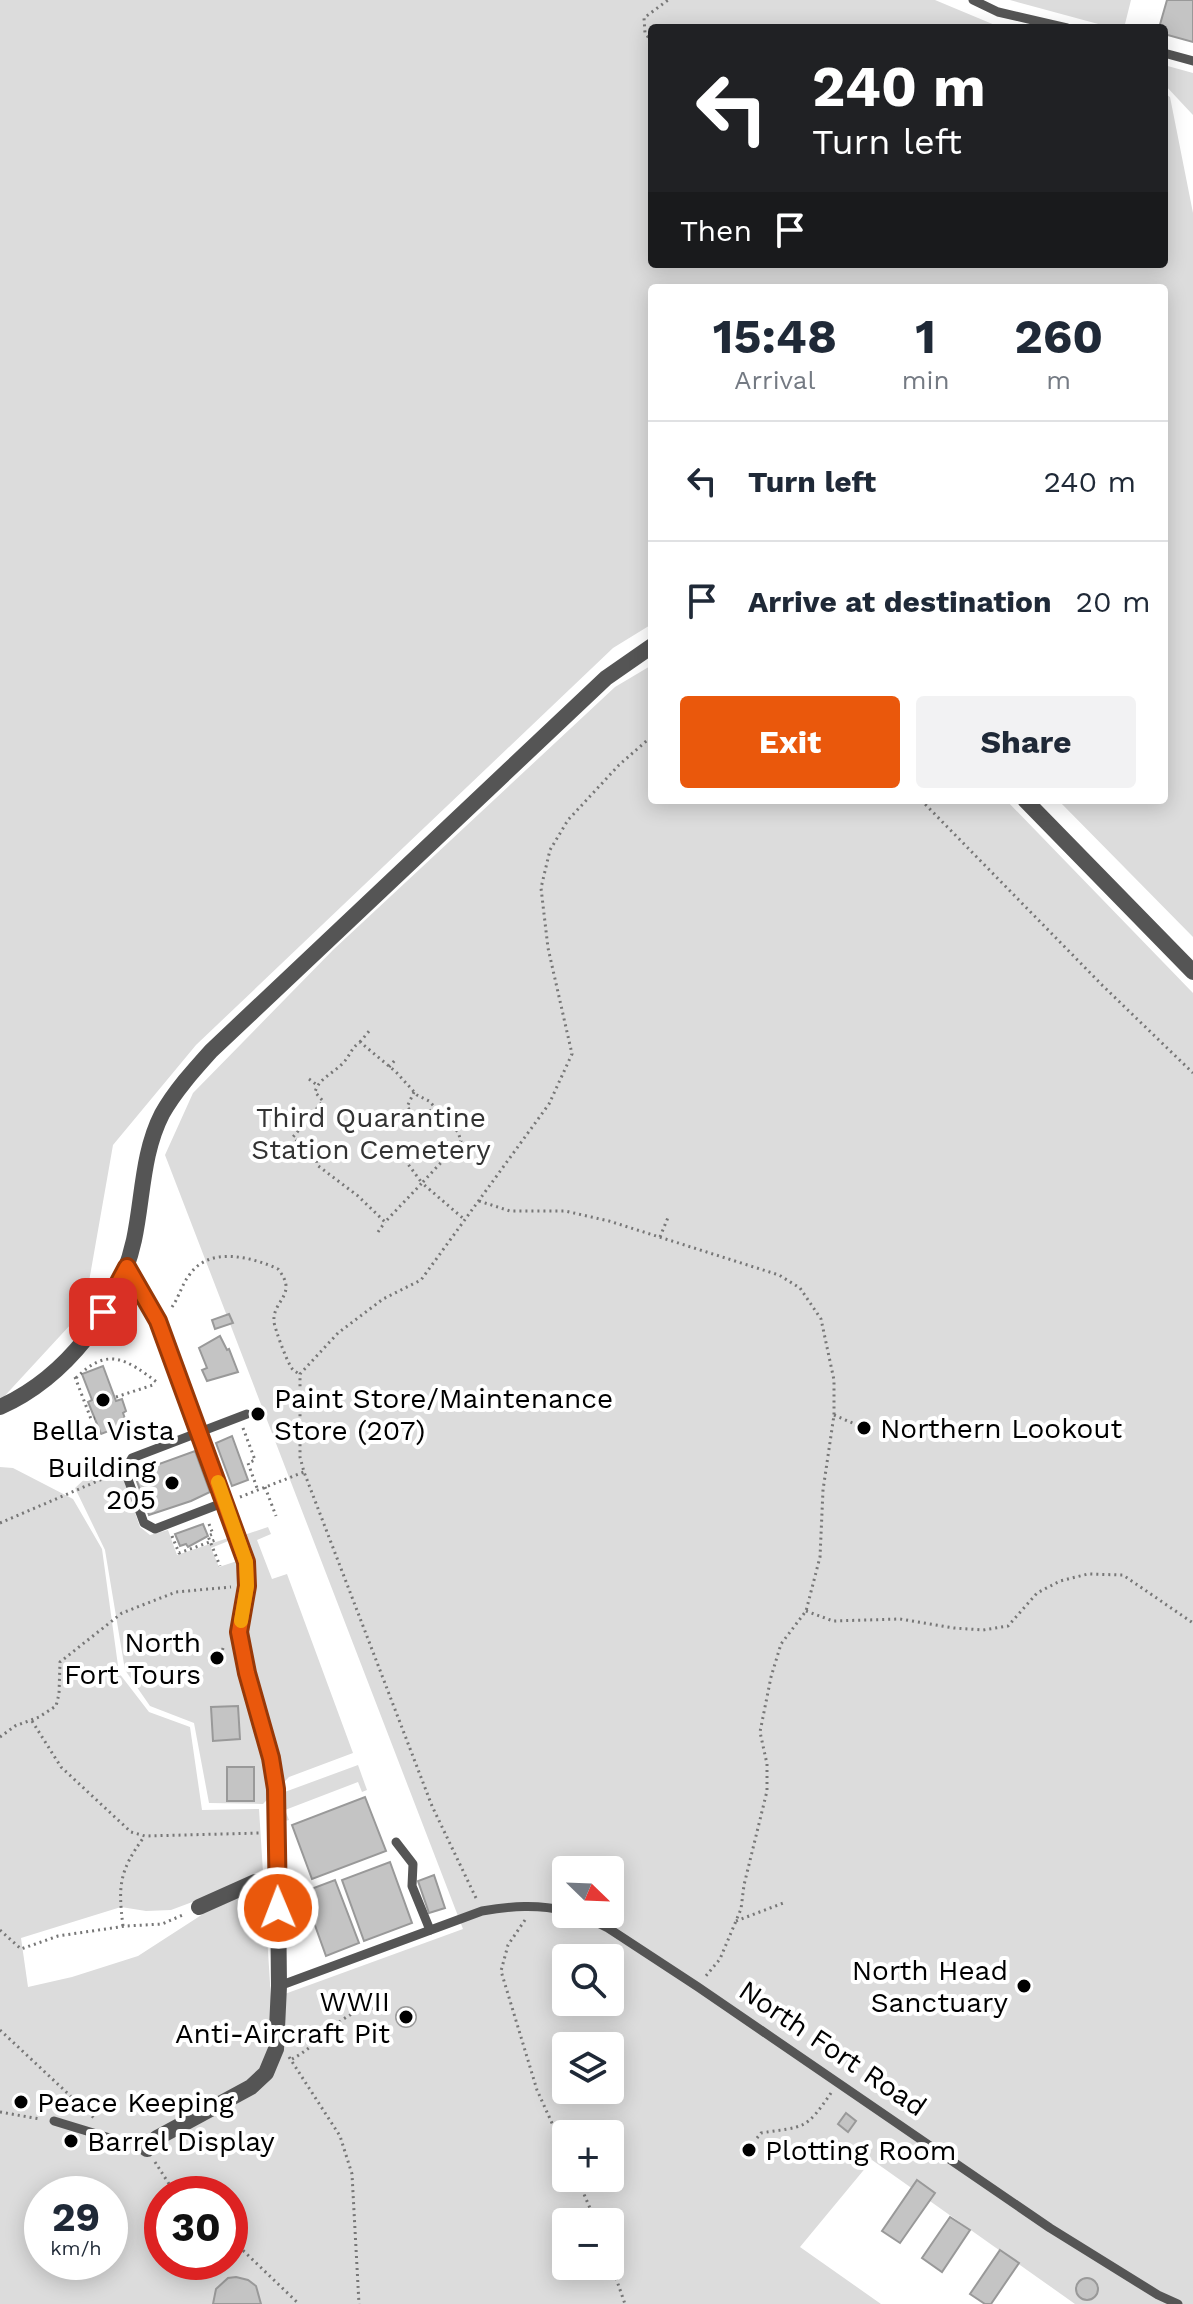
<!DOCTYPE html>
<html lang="en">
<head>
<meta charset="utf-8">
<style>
  :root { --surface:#fff; --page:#f2f2f3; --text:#1f2937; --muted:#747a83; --line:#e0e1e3; --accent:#ea580c }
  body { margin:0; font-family:"Work Sans",sans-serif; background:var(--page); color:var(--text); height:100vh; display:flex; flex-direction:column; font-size:30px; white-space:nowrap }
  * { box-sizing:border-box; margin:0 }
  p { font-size:26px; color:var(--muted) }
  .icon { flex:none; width:44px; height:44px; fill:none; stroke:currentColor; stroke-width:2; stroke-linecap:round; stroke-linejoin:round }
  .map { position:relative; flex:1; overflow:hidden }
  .drawer { position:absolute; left:648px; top:284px; width:520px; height:520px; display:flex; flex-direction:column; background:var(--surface); border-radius:8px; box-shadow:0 4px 20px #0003 }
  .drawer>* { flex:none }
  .guide { position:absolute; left:648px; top:24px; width:520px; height:244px; border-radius:8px; box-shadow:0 4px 20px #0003; background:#202124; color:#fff; overflow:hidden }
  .needle { width:52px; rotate:113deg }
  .buttons { position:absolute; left:552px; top:1856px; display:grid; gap:16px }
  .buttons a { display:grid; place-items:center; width:72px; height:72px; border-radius:8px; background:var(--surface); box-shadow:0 4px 20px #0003; font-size:40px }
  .speed { position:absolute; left:24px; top:2176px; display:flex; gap:16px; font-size:40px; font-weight:700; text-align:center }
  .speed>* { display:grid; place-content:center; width:104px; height:104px; border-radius:50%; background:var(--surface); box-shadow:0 4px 20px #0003; line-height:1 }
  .speed small { font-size:20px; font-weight:400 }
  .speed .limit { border:12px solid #d22; background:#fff; color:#111 }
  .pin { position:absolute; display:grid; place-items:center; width:68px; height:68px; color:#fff; margin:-34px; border-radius:16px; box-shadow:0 4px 12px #0006 }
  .me { position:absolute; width:88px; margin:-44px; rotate:359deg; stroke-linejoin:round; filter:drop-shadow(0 0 6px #0008) }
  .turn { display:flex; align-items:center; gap:28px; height:168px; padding:0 32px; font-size:36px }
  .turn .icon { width:104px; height:104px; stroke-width:2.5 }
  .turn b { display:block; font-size:56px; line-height:68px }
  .then { display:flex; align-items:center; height:76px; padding:0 32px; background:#0003; gap:16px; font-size:30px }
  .eta { display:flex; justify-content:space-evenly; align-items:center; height:136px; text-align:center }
  .eta b { font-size:48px; font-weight:700; line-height:56px }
  .cta { display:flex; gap:16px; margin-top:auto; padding:16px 32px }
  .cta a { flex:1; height:92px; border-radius:8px; background:var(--accent); color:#fff; font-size:32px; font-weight:700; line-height:92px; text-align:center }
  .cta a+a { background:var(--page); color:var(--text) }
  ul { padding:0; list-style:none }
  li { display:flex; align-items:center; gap:24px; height:120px; padding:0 32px; border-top:2px solid var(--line) }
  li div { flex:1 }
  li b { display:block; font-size:30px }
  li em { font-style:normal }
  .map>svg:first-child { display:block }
</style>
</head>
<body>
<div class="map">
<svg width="1193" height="2304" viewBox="0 0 1193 2304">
  <rect width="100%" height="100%" fill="#fff"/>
  <g fill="#dcdcdc" fill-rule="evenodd">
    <polygon points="0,0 935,0 1002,28 652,28 652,264 1164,264 1164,93 1170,97 1193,213 1193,937 1058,800 1164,800 1164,288 652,288 652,624 613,648 196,1045 113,1145 84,1310 0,1401"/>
    <polygon points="1010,0 1131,0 1124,28 1113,28"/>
    <polygon points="1164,65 1193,73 1193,115 1164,84"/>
    <path d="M652,665V800H1006L1193,993V2304H1075L872,2160L800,2247L881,2304H0V1467L13,1468L73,1499L102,1549L119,1673L149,1712L190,1727L202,1810L259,1809L271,1999L463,1929L165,1155L193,1093L333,950L615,687ZM566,1870H610V1914H566ZM195,1901L203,1914L138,1956L72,1977L28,1987L21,1938L121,1907L146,1911L171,1910ZM566,1958H610V2002H566ZM566,2046H610V2090H566ZM566,2134H610V2178H566ZM42,2194H110V2262H42ZM162,2194H230V2262H162ZM566,2222H610V2266H566Z"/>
    <polygon points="102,1463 118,1463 140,1527 150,1535 168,1530 177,1555 231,1537 231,1540 211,1548 219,1567 237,1561 239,1582 236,1604 252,1597 244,1535 268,1527 271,1534 257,1540 272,1579 287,1574 353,1753 289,1777 263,1804 209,1803 194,1723 150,1706 125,1670 105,1550 75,1488"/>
    <polygon points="358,1765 367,1790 362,1792 358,1782 285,1810 289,1820 281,1822 282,1793"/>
  </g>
  <g fill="#c4c4c4" stroke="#999" stroke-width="2">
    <polygon points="1167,0 1193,0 1193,42 1164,34 1164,28 1159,28"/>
    <polygon points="229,1314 233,1323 215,1329 212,1320"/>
    <polygon points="220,1336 227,1350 229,1349 238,1372 207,1381 202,1370 207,1368 199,1348"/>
    <polygon points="103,1366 116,1401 122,1399 126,1411 123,1413 127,1424 101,1434 88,1402 92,1400 82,1374"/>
    <polygon points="232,1436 248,1480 232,1486 216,1443"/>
    <polygon points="195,1451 210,1492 191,1501 149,1515 134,1473"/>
    <polygon points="203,1524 208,1536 188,1547 186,1544 180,1546 175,1534"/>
    <polygon points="238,1706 240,1739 213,1741 211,1707"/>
    <rect x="227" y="1767" width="27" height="34"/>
    <polygon points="365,1797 386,1851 312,1879 292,1825"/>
    <polygon points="390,1862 412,1923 364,1941 342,1880"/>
    <polygon points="434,1875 445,1908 429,1913 418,1881"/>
    <polygon points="335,1880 359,1943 326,1956 303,1892"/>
    <circle cx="406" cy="2017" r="10"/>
    <polygon points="846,2113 856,2121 848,2132 838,2124"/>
    <polygon points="917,2180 935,2193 900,2243 882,2231"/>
    <polygon points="950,2217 970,2230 942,2272 922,2258"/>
    <polygon points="1000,2250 1019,2263 991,2304 985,2304 970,2294"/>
    <polygon points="236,2277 248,2280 256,2286 261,2304 213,2304 216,2289 228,2278"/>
    <circle cx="1087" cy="2289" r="11"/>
  </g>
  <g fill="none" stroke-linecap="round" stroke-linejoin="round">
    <g stroke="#777" stroke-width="3" stroke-dasharray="2 4" stroke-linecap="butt">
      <polyline points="652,42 645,33 644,18 668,0"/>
      <polyline points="921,800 1102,985 1193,1073"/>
      <polyline points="360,1042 370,1030"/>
      <polyline points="389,1067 395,1060"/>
      <polyline points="309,1079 317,1085"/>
      <polyline points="414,1092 407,1107 421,1120 434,1107"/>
      <path d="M405,1160L422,1183L461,1141L458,1132L429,1101L417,1095L396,1072L360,1042C351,1048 350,1056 343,1063C334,1073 319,1078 315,1092L323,1101L293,1137L316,1159L317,1165L358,1196L385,1222L422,1183L465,1220"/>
      <polyline points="479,1201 510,1211 565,1211 609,1221 779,1275 800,1288 821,1319 834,1380 834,1415 823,1490 820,1557 806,1611 781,1644 771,1677 760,1732 767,1764 767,1791 744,1885 741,1909 720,1959 705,1977"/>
      <polyline points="378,1232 385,1222"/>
      <polyline points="660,1237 669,1215"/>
      <path d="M172,1307C179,1297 182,1284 190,1274C210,1246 252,1257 278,1269C299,1295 272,1300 274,1322C275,1329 286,1359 290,1365C292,1370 295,1371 299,1374"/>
      <polyline points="75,1377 91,1419 95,1418"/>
      <path d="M76,1378C108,1346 126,1359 158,1383"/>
      <polyline points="116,1397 156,1384"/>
      <polyline points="834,1415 864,1428"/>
      <polyline points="243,1428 255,1460 248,1463 257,1488"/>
      <polyline points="265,1487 276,1516"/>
      <polyline points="240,1497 304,1472"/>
      <polyline points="0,1523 114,1474"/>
      <polyline points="209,1524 213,1534 208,1536 220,1566"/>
      <polyline points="172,1536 179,1553 218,1539"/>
      <polyline points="806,1611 833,1621 900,1619 954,1628 983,1630 1008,1626 1037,1593 1060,1581 1088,1574 1123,1575 1193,1623"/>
      <polyline points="217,1667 224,1645"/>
      <polyline points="32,1721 61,1767 131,1832 145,1836 261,1833"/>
      <polyline points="0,1737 15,1726 39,1717 56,1706 59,1694 60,1662 122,1613 176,1592 231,1587"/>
      <polyline points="476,1898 432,1806 304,1472 300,1457 300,1374 338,1333 383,1299 421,1280 549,1104 572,1054 548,948 541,888 550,850 568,820 619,765 652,736"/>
      <polyline points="525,1920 508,1945 501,1971 537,2090 566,2154"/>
      <polyline points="736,1921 786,1902"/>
      <path d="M123,1926C118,1886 119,1871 144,1837"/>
      <polyline points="0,1930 21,1949 58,1936 126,1926 162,1924 185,1914"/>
      <polyline points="0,2030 94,2118"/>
      <polyline points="289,2057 340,2136 352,2174 359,2304"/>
      <path d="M292,2059C318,2046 338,2015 365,2009C373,2008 382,2009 391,2009"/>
      <polyline points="0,2112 40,2119"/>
      <path d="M757,2138L761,2133C805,2126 805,2131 831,2093"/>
      <polyline points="155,2162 171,2187 179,2194"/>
      <polyline points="577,2178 596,2222"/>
      <polyline points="230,2238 299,2304"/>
      <polyline points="610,2261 625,2304"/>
    </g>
    <g stroke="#555" stroke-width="9">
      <polyline points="973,0 998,12 1067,28"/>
      <polyline points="1164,53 1193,61"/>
      <polyline points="225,1502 155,1529 144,1523 125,1471 132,1458 247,1414"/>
      <polyline points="396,1842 413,1864 412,1886 430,1930"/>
      <polyline points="580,1914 608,1928 698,1987 1050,2228 1158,2295 1178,2304"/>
      <path d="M279,1986L482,1911C511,1906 538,1904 566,1911"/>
      <polyline points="54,2121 113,2139"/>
    </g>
    <g stroke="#555" stroke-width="16">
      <polyline points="127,1267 158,1321 246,1562 247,1586 239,1632 247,1673 271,1758 277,1806 279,1986 276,2049 266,2073 251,2087 157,2138 147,2149"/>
      <polyline points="199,1907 255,1882 277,1882"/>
    </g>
    <g stroke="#555" stroke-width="16">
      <polyline points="1025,800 1193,972"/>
      <path d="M0,1407C65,1378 119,1309 134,1240C143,1198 142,1153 162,1114C175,1091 193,1071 211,1051L606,678L652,646"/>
    </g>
  </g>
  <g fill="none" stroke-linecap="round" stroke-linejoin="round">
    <g stroke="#983908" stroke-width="20">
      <polyline id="route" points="103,1312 127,1267 158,1321 246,1562 247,1586 239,1632 247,1673 271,1758 276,1789 278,1908"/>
    </g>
    <use href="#route" stroke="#ea580c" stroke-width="14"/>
    <polyline stroke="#f59e0b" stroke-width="14" points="218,1482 246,1562 247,1586 241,1621"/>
  </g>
  <g fill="#000" stroke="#fff" stroke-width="3">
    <circle cx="103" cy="1400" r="8"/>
    <circle cx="258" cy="1414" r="8"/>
    <circle cx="864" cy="1428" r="8"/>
    <circle cx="172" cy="1483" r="8"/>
    <circle cx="217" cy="1658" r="8"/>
    <circle cx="1024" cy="1986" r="8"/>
    <circle cx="406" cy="2017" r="8"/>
    <circle cx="21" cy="2102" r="8"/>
    <circle cx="71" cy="2141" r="8"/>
    <circle cx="749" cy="2150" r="8"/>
  </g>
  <g text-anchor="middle" stroke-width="8" stroke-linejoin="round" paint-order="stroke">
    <g font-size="28" fill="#333" stroke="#fff">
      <text x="371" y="1127">Third Quarantine<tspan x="371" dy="32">Station Cemetery</tspan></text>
    </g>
    <g font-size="28" fill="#000" stroke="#fff" text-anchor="start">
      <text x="274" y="1408">Paint Store/Maintenance<tspan x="274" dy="32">Store (207)</tspan></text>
      <text x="880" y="1438">Northern Lookout</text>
      <text x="103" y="1440" text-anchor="middle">Bella Vista</text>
      <text x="156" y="1477" text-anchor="end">Building<tspan x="156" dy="32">205</tspan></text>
      <text x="201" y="1652" text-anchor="end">North<tspan x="201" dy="32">Fort Tours</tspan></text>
      <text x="1008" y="1980" text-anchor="end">North Head<tspan x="1008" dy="32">Sanctuary</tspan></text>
      <text x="390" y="2011" text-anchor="end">WWII<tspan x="390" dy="32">Anti-Aircraft Pit</tspan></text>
      <text x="37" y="2112">Peace Keeping</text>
      <text x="87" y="2151">Barrel Display</text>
      <text x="765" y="2160">Plotting Room</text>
    </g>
    <g font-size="28" fill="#000" stroke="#fff">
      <text transform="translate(833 2048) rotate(34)" y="10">North Fort Road</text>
    </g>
  </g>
</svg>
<div class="buttons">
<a><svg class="needle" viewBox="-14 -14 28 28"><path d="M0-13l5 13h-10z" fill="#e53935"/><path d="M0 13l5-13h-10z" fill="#747a83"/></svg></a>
<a><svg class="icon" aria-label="search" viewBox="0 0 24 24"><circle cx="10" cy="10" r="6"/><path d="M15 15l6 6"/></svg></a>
<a><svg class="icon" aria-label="layers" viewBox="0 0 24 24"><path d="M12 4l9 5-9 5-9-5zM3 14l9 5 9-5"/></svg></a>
<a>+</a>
<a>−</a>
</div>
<div class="speed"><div>29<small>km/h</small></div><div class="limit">30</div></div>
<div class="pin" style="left:103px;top:1312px;background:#d93025"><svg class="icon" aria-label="arrive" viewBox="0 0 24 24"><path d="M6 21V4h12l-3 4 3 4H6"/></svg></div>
<svg class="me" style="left:278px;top:1908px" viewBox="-20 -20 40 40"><circle r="17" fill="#ea580c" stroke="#fff" stroke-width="3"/><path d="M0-11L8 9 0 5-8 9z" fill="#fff"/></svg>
<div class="guide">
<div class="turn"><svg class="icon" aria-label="left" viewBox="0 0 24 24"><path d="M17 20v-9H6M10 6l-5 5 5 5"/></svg><div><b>240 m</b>Turn left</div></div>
<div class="then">Then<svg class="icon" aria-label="arrive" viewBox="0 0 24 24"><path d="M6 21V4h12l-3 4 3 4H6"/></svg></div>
</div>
<section class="drawer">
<div class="eta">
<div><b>15:48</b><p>Arrival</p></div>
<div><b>1</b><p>min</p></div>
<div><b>260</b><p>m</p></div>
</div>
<ul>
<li><svg class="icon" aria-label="left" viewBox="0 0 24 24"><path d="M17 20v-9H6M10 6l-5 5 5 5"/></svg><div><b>Turn left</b></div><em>240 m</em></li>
<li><svg class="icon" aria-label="arrive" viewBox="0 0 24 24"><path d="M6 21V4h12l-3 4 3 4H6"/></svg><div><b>Arrive at destination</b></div><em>20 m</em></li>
</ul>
<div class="cta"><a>Exit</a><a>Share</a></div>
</section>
</div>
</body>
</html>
